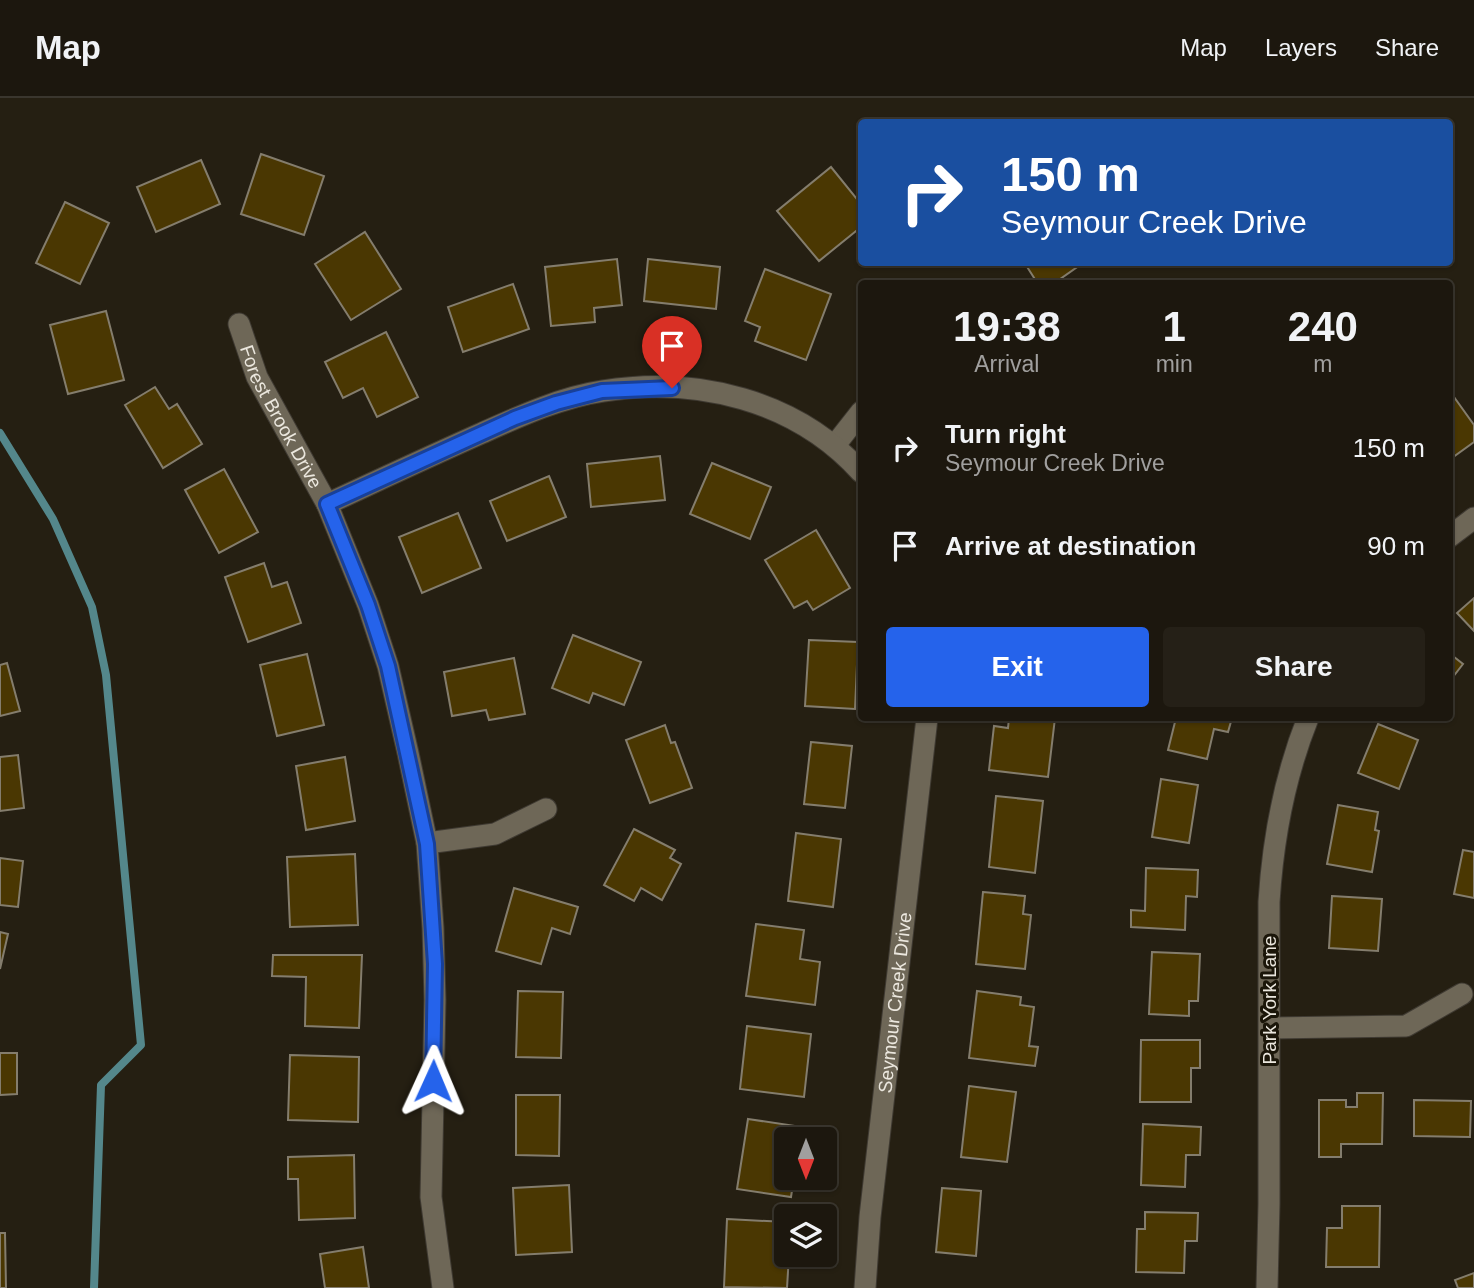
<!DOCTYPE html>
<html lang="en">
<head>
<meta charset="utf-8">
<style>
  :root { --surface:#1c170e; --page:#252017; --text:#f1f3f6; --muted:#a09f9e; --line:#3a362e; --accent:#2563eb }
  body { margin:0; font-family:Helvetica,sans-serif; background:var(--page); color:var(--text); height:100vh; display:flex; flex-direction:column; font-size:26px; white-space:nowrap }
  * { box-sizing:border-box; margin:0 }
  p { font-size:23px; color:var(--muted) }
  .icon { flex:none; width:38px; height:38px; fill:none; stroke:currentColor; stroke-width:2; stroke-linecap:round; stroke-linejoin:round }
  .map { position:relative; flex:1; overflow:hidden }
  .details { position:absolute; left:858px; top:182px; width:595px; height:441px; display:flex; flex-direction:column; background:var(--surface); border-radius:7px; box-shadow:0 2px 5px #0004,0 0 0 2px var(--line) }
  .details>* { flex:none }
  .hud { position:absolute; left:858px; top:21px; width:595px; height:147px; border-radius:7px; box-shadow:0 2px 5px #0004,0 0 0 2px var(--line); background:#1a4fa0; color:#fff; overflow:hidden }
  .needle { width:46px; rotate:180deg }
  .controls { position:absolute; left:774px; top:1029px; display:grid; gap:14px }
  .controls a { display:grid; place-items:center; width:63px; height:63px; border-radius:7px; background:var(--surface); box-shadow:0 2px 5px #0004,0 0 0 2px var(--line); font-size:35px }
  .pin { position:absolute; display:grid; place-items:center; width:60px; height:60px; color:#fff; margin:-72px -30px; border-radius:50% 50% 50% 0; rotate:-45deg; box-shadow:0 0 7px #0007 }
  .pin .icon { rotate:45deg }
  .me { position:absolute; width:77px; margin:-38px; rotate:1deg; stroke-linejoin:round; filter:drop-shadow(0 0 5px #0008) }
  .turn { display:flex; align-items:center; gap:24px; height:147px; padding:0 28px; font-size:32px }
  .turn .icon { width:91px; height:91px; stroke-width:2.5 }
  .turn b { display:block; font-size:49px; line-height:60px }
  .eta { display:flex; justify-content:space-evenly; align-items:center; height:119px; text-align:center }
  .eta b { font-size:42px; font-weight:700; line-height:49px }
  .cta { display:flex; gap:14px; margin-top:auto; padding:14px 28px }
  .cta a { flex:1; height:80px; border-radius:7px; background:var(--accent); color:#fff; font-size:28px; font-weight:700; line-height:80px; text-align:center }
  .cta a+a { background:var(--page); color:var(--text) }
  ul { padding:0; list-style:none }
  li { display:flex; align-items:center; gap:21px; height:98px; padding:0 28px }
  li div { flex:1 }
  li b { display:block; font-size:26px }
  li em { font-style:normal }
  header { display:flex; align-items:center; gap:42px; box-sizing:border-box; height:98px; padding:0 35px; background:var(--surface); border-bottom:2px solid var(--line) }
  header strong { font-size:33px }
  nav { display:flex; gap:38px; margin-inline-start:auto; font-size:24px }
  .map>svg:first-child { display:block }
</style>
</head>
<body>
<header>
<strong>Map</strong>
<nav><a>Map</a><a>Layers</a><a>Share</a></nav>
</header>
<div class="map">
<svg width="1474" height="1190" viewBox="0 0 1474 1190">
  <rect width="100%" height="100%" fill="#251f12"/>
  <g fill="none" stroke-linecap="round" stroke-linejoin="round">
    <polyline stroke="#54878b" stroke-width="8" points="0,335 53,421 92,509 106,577 141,947 101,987 94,1190"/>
  </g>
  <g fill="#4a3702" stroke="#847d6d" stroke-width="2">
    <polygon points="261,56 324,78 304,137 241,116"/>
    <polygon points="201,62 220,106 156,134 137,89"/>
    <polygon points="831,69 861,106 861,129 819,163 777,113"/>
    <polygon points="65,104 109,125 80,186 36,165"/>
    <polygon points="365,134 401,191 351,222 315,166"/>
    <polygon points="617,161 622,207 594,210 595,224 551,228 545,169"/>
    <polygon points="648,161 720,169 716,211 644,203"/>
    <polygon points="1024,164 1079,164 1080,167 1053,186 1038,186"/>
    <polygon points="765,171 831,196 806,262 755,243 760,229 745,223"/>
    <polygon points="513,186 529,231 463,254 448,209"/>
    <polygon points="106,213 124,282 68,296 50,227"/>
    <polygon points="386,234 418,299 377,319 363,290 343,300 325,264"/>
    <polygon points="155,289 169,311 177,306 202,346 163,370 125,307"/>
    <polygon points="1449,292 1474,327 1474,344 1449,362"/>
    <polygon points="660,358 665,402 591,409 587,366"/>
    <polygon points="712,365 771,389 750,441 690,416"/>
    <polygon points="224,371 258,434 219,455 185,392"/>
    <polygon points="549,378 566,419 507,443 490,403"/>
    <polygon points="458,415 481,470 422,495 399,439"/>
    <polygon points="816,432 850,490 813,512 807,503 794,510 765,462"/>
    <polygon points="264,465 272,489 287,484 301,525 248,544 225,479"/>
    <polygon points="1474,500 1474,533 1457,515"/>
    <polygon points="573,537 641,564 624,607 593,595 589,605 552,590"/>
    <polygon points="809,542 858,544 855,611 805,608"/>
    <polygon points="1449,555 1463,566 1449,584"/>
    <polygon points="307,556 324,627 277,638 260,567"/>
    <polygon points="514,560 525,616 489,622 486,612 452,618 444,574"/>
    <polygon points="7,565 20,613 0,618 0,567"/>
    <polygon points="1009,620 1055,620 1048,679 989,672 994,628 1008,630"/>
    <polygon points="1176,620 1232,620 1228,634 1214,631 1207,661 1168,652"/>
    <polygon points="1378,626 1418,642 1399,691 1358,675"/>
    <polygon points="665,627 671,645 675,644 692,690 650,705 626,642"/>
    <polygon points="811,644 852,648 845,710 804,706"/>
    <polygon points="18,657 24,710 0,713 0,659"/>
    <polygon points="345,659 355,723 306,732 296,668"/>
    <polygon points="1161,681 1198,687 1189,745 1152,739"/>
    <polygon points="996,698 1043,703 1035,775 989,769"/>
    <polygon points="1338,707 1378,714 1375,732 1379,733 1372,774 1327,766"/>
    <polygon points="634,731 675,752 670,760 681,766 662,802 641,790 634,803 604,787"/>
    <polygon points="796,735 841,741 833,809 788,803"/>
    <polygon points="1463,752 1474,754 1474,800 1454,796"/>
    <polygon points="355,756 358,827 290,829 287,759"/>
    <polygon points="0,760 23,763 18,809 0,807"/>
    <polygon points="1146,770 1198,772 1197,799 1186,798 1185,832 1131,829 1131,812 1145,813"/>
    <polygon points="514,790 578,809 570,836 552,830 541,866 496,853"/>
    <polygon points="983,794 1025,798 1023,816 1031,817 1025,871 976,866"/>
    <polygon points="1332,798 1382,801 1378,853 1329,850"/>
    <polygon points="756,826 804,832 800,861 820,864 815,907 746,898"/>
    <polygon points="0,834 8,836 0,871"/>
    <polygon points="1152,854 1200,856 1198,903 1189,903 1189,918 1149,916"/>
    <polygon points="273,857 362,857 359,930 305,928 306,879 272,878"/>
    <polygon points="518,893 563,894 561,960 516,959"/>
    <polygon points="977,893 1021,899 1020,907 1034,909 1029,948 1038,949 1035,968 969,960"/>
    <polygon points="747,928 811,936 804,999 740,991"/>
    <polygon points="1141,942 1200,942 1200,970 1191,970 1191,1004 1140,1004"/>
    <polygon points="0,955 17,955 17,996 0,997"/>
    <polygon points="290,957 359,959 358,1024 288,1022"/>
    <polygon points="969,988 1016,994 1007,1064 961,1059"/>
    <polygon points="1357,995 1383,995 1382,1046 1341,1046 1341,1059 1319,1059 1319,1002 1346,1002 1346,1009 1357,1009"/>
    <polygon points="516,997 560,997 559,1058 516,1057"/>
    <polygon points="1414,1002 1471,1003 1470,1039 1414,1038"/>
    <polygon points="748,1021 802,1029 800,1041 786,1041 786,1080 794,1080 791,1099 737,1091"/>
    <polygon points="1143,1026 1201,1029 1200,1057 1186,1057 1185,1089 1141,1087"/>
    <polygon points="354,1057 355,1120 299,1122 298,1081 288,1081 288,1059"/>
    <polygon points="569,1087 572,1154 516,1157 513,1090"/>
    <polygon points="942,1090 981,1093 976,1158 936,1154"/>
    <polygon points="1342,1108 1380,1108 1379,1169 1326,1169 1327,1130 1342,1130"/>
    <polygon points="1145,1114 1198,1115 1197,1143 1185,1143 1184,1175 1136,1174 1137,1131 1145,1131"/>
    <polygon points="727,1121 786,1124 786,1157 789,1157 787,1190 724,1189"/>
    <polygon points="0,1135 5,1135 6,1190 0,1190"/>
    <polygon points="363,1149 369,1190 325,1190 320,1156"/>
    <polygon points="1474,1175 1474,1190 1458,1190 1455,1182"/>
  </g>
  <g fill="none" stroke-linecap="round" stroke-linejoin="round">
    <g stroke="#3f3a32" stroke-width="23">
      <g id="street">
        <path id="s1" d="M239,226L257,279L327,406L368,507L388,568L408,655L427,745L433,830L435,902L431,1099L443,1190"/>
        <polyline points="835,347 861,314"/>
        <path d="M327,406C379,382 430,358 482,335C520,318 562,299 603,293C697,278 796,302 861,374"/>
        <polyline points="1449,439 1474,420"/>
        <polyline points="427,745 495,736 546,711"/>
        <polyline points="1270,930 1406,928 1462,896"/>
        <path id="s2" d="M865,1190L870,1119L927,620"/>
        <path d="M1267,1190L1269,1106V804C1273,740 1284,680 1308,620"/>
      </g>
    </g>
    <use href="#street" stroke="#6e6757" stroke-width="21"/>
  </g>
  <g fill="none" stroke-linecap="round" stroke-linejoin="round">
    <g stroke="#184099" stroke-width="18">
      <polyline id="route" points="433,983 435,866 427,746 388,568 368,507 327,406 515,320 556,305 602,293 672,290"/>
    </g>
    <use href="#route" stroke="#2563eb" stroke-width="12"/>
  </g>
  <g text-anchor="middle" stroke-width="6" stroke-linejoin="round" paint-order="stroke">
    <g font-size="19" fill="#ebe7de" stroke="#1b1609">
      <text dy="7" stroke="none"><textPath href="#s1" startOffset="102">Forest Brook Drive</textPath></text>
      <text transform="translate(1269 902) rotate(-90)" y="7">Park York Lane</text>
      <text dy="7" stroke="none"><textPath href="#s2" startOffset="287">Seymour Creek Drive</textPath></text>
    </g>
  </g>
</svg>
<div class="controls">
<a><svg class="needle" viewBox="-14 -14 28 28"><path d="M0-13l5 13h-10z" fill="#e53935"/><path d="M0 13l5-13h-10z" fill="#a09f9e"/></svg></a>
<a><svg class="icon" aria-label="layers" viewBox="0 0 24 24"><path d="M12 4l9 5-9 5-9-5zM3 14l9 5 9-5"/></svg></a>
</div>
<div class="pin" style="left:672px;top:290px;background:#d93025"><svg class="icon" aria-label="arrive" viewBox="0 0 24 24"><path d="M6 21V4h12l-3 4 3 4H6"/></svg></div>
<svg class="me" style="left:433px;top:983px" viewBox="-20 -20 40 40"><path d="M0-17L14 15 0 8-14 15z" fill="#2563eb" stroke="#fff" stroke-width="4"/></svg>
<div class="hud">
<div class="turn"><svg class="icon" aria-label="right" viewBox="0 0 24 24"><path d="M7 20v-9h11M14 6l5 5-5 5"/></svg><div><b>150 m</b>Seymour Creek Drive</div></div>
</div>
<section class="details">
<div class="eta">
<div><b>19:38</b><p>Arrival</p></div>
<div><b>1</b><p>min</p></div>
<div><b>240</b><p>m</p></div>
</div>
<ul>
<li><svg class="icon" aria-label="right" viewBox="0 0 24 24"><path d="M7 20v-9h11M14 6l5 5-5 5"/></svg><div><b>Turn right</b><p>Seymour Creek Drive</p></div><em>150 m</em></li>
<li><svg class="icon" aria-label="arrive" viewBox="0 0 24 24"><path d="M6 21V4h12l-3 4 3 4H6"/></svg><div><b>Arrive at destination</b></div><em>90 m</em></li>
</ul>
<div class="cta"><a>Exit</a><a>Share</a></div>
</section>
</div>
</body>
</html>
